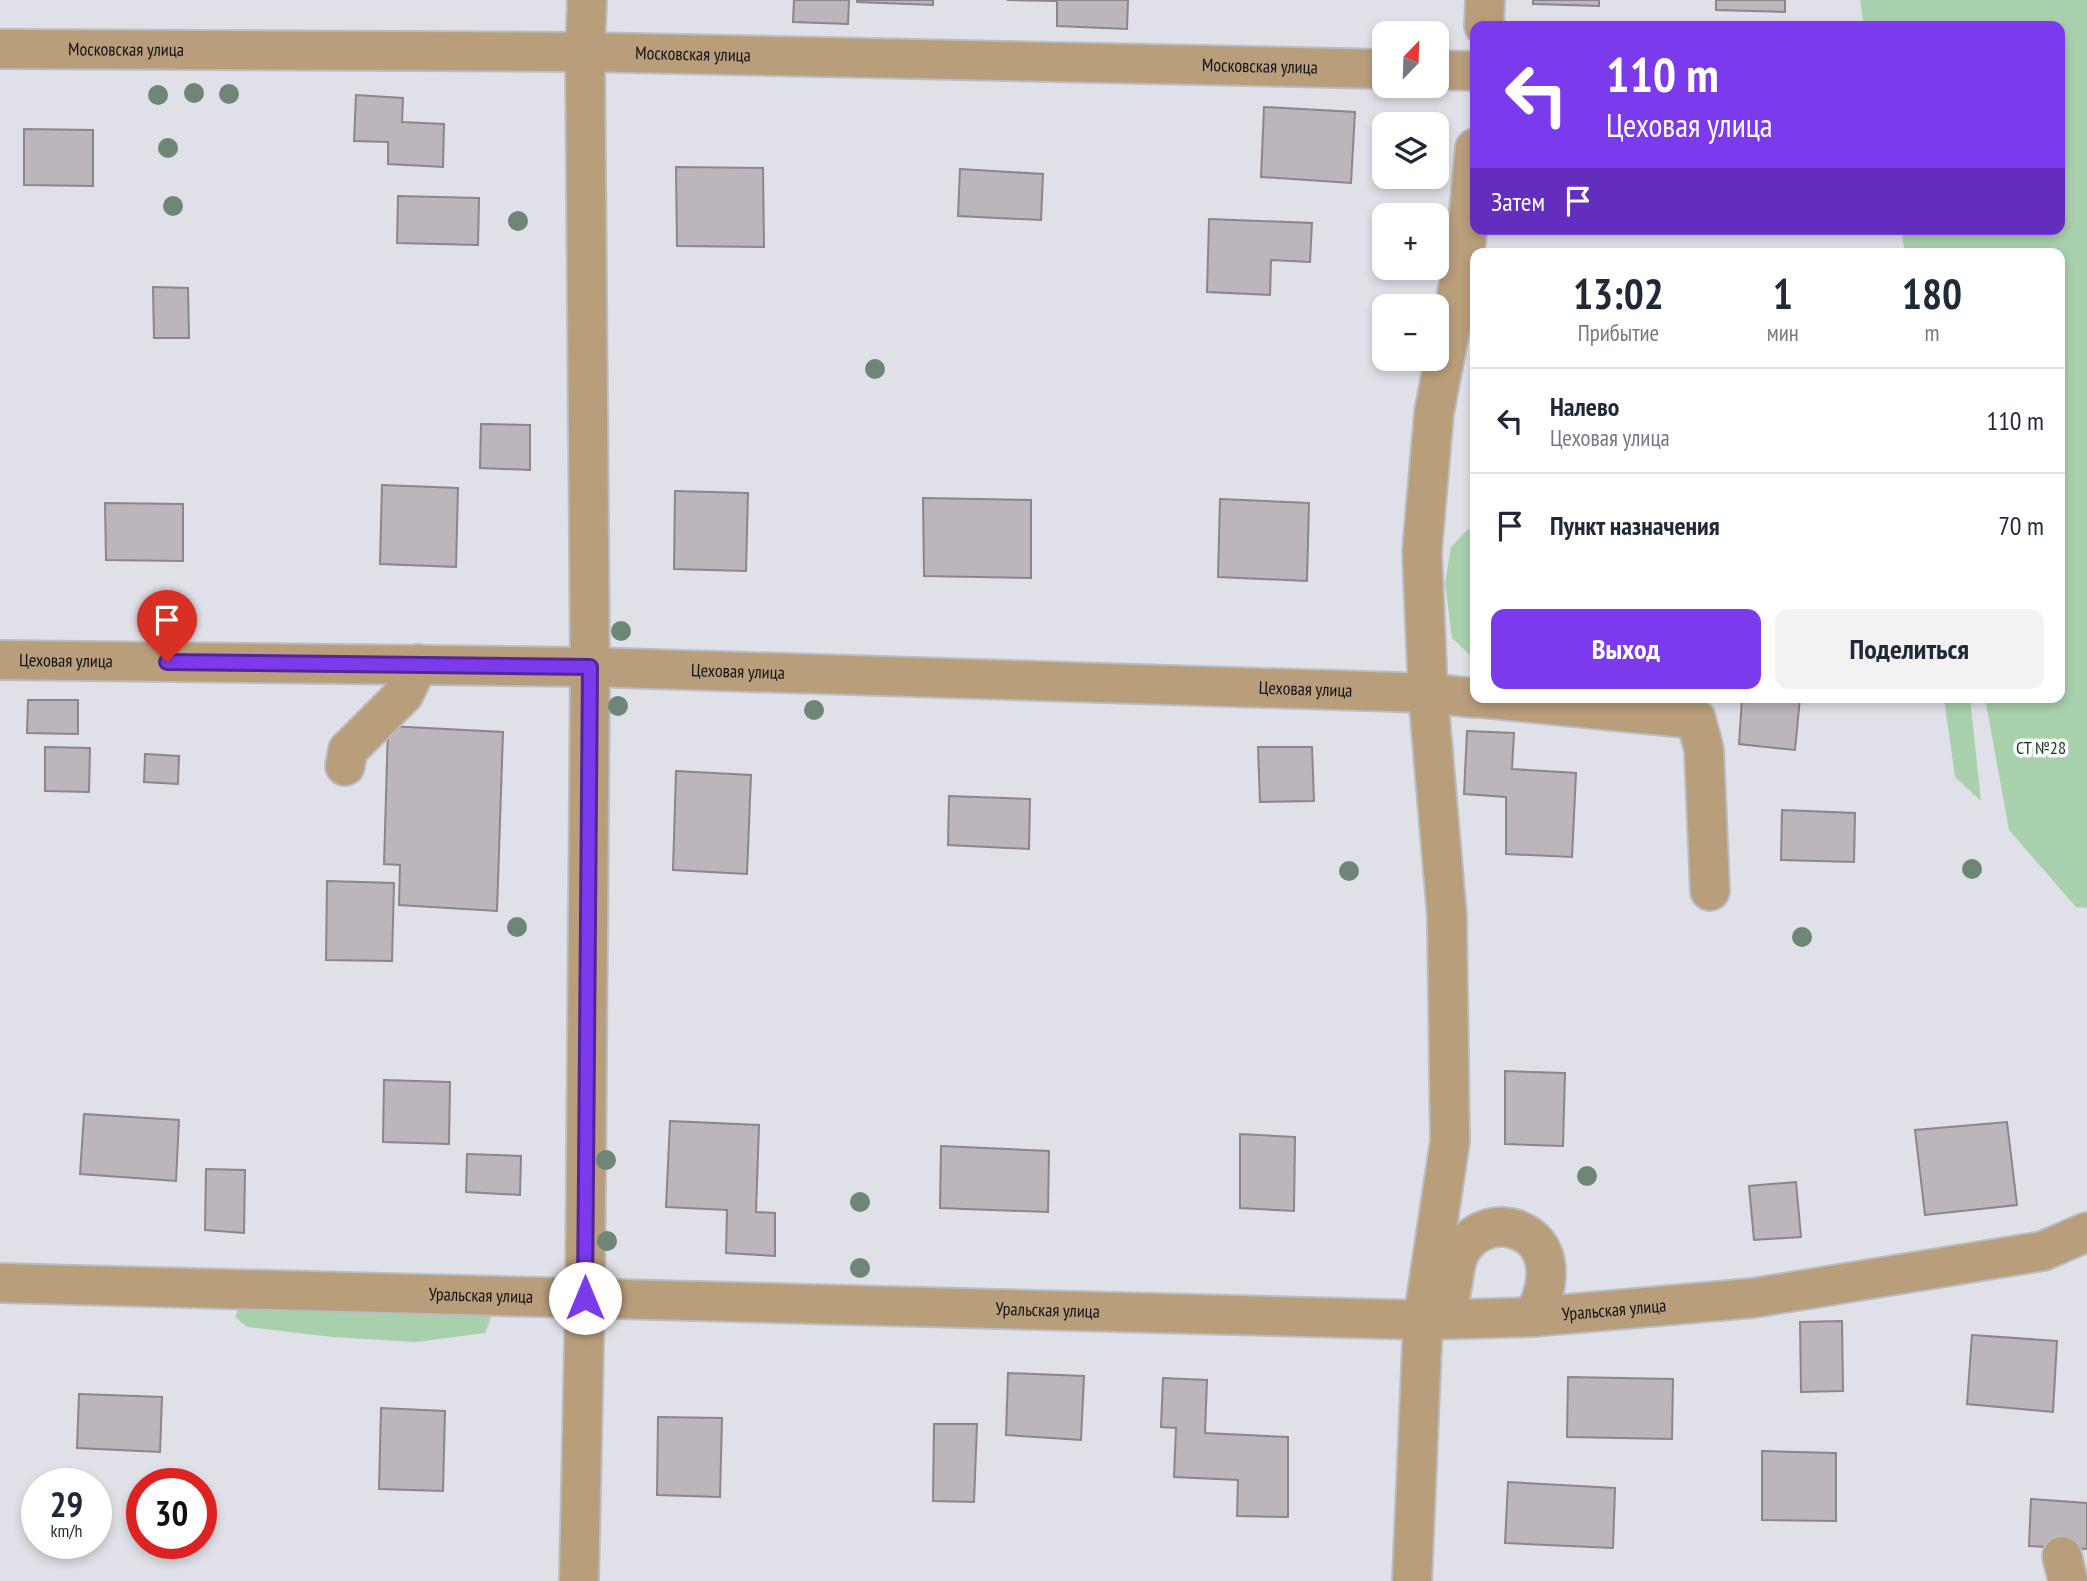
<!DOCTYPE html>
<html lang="ru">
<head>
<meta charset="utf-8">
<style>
  :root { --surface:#fff; --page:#f2f2f3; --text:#1f2937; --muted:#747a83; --line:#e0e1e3; --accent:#7c3aed }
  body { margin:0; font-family:"PT Sans Narrow",sans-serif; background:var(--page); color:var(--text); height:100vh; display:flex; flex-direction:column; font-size:26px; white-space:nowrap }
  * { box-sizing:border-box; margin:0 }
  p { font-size:23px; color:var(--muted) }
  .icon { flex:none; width:38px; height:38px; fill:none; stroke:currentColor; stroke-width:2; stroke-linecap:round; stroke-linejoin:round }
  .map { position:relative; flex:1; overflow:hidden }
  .panel { position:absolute; left:1470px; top:248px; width:595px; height:455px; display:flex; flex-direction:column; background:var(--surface); border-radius:14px; box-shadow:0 4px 10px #0003 }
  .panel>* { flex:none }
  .hud { position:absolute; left:1470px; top:21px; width:595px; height:214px; border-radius:14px; box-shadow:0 4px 10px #0003; background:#7c3aed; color:#fff; overflow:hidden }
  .needle { width:46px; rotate:23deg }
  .fabs { position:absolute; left:1372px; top:21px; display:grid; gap:14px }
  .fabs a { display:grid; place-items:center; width:77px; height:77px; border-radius:14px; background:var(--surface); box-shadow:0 4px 10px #0003; font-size:35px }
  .speed { position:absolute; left:21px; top:1468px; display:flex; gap:14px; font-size:35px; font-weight:700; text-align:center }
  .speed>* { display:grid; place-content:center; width:91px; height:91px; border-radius:50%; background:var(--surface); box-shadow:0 4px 10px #0003; line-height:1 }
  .speed small { font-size:18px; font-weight:400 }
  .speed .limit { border:10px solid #d22; background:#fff; color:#111 }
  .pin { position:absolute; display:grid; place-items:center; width:60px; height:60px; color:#fff; margin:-72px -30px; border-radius:50% 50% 50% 0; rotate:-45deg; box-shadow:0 0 7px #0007 }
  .pin .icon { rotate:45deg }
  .me { position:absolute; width:77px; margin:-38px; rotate:0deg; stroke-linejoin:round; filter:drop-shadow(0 0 5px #0008) }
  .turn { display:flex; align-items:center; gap:24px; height:147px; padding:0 21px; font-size:32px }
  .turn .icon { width:91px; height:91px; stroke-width:2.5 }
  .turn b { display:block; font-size:49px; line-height:60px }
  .then { display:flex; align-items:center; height:66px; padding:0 21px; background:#0003; gap:14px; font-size:26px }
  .eta { display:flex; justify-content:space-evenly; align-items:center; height:119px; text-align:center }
  .eta b { font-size:42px; font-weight:600; line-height:49px }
  .action { display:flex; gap:14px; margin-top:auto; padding:14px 21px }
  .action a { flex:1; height:80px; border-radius:14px; background:var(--accent); color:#fff; font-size:28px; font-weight:600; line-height:80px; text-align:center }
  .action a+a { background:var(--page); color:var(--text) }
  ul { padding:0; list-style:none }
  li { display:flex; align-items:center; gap:21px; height:105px; padding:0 21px; border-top:2px solid var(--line) }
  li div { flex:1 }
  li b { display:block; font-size:26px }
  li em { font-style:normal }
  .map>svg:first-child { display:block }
</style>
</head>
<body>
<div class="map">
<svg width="2087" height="1581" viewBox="0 0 2087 1581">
  <rect width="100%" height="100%" fill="#e0e0e8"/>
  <g fill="#a9d0ac">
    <polygon points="1860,0 2087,0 2087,908 2076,907 2009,830 1985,698 2060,698 2060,254 1905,254 1901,229 2060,229 2060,26 1864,26"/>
    <polygon points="1468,529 1475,536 1475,660 1452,638 1445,583 1451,547"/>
    <polygon points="1944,698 1970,698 1981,801 1955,777"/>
    <polygon points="241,1302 493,1312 485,1333 416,1342 332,1337 247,1327 235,1317"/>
  </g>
  <g fill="#bcb5bb" stroke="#8c868b" stroke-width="2">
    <polygon points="794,0 849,0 848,24 793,22"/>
    <polygon points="857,0 933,0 933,5 857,2"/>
    <polygon points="1007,0 1128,0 1127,29 1057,26 1057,1"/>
    <polygon points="1533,0 1599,0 1599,6 1533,4"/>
    <polygon points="1716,0 1785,0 1785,12 1716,10"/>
    <polygon points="356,95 403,98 402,122 444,124 443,167 388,164 388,142 354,141"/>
    <polygon points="1264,107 1355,112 1351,183 1261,177"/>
    <polygon points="24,129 93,130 93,186 24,185"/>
    <polygon points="676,167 763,168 764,247 677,246"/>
    <polygon points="960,169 1043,174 1041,220 958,216"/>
    <polygon points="398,196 479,198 478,245 397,243"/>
    <polygon points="1209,219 1312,223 1310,262 1271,260 1270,295 1207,292"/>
    <polygon points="153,287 188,288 189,338 154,338"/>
    <polygon points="481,424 530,425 530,470 480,468"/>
    <polygon points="382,485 458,488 456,567 380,564"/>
    <polygon points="675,491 748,493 746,571 674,569"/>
    <polygon points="923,498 1031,500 1031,578 924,576"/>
    <polygon points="1220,499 1309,503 1307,581 1218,577"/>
    <polygon points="105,503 183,504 183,561 106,560"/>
    <polygon points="1742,698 1800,698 1795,750 1739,744"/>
    <polygon points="28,700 78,700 78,734 27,733"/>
    <polygon points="388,726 503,732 497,911 399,905 400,865 384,864"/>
    <polygon points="1467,731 1514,733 1512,769 1576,773 1572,857 1506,854 1506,797 1464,794"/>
    <polygon points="45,747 90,748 89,792 45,791"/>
    <polygon points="1258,747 1312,747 1314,801 1260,802"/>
    <polygon points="145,754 179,756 178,784 144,782"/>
    <polygon points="676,771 751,775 747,874 673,870"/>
    <polygon points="949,796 1030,799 1029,849 948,845"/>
    <polygon points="1782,810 1855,813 1854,862 1781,860"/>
    <polygon points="327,881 394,883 392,961 326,960"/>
    <polygon points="1505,1071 1565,1073 1563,1146 1505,1144"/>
    <polygon points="384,1080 450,1082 449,1144 383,1142"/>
    <polygon points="84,1114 179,1120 176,1181 80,1174"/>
    <polygon points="670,1121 759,1125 756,1212 775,1213 775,1256 726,1253 727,1210 666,1207"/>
    <polygon points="2007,1122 2017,1205 1925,1215 1915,1130"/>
    <polygon points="1240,1134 1295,1137 1294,1211 1240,1208"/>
    <polygon points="941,1146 1049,1151 1048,1212 940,1208"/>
    <polygon points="467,1154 521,1156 520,1195 466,1192"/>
    <polygon points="206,1169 245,1170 244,1233 205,1230"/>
    <polygon points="1796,1182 1801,1237 1754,1240 1749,1186"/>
    <polygon points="1842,1321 1843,1391 1801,1392 1800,1322"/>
    <polygon points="1972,1335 2057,1341 2053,1412 1967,1404"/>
    <polygon points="1008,1373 1084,1376 1081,1440 1006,1435"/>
    <polygon points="1568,1377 1673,1379 1672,1439 1567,1437"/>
    <polygon points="1163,1378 1207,1380 1205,1433 1288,1437 1288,1517 1237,1516 1238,1480 1174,1477 1176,1428 1161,1427"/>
    <polygon points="79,1394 162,1397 160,1452 77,1448"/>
    <polygon points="381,1408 445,1411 443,1491 379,1489"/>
    <polygon points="658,1417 722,1418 720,1497 657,1495"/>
    <polygon points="934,1424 977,1424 974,1502 933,1501"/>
    <polygon points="1762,1451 1836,1453 1836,1521 1762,1520"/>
    <polygon points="1508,1482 1615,1488 1613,1548 1505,1543"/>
    <polygon points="2031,1499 2087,1503 2087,1549 2029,1546"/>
  </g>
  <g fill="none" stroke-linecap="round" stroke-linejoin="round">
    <g stroke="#bbbbc2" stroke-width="42">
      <g id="minor">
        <polyline points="1484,26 1485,0"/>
        <path id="s1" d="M0,49L585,52L1384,69"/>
        <polyline points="1437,70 1475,71"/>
        <path id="s2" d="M0,660L590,667L1428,693L1475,698"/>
        <polyline points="1482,698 1696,719 1704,750 1710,891"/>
        <polyline points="345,766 348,750 404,694 418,664"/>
        <path id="s3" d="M0,1283L1423,1320L1532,1317L1753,1298L2043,1251L2087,1232"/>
        <path d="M1449,1300C1454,1285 1453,1266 1460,1252C1474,1226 1507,1219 1530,1237C1555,1256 1547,1295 1532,1317"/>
        <polyline points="2062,1556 2068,1581"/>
        <polyline points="579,1581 585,1298 590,667 585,52 587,0"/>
        <polyline points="1412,1581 1423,1320 1450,1141 1447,917 1428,693 1422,551 1434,413 1465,252 1475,148"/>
      </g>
    </g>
    <use href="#minor" stroke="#b99e7b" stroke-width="38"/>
  </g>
  <g fill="#6d8676">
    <circle cx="194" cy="93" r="10"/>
    <circle cx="229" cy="94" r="10"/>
    <circle cx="158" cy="95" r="10"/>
    <circle cx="168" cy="148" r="10"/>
    <circle cx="173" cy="206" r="10"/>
    <circle cx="518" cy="221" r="10"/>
    <circle cx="875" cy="369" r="10"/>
    <circle cx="621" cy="631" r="10"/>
    <circle cx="618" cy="706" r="10"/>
    <circle cx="814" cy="710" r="10"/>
    <circle cx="1972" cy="869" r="10"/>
    <circle cx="1349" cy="871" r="10"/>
    <circle cx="517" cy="927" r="10"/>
    <circle cx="1802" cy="937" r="10"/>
    <circle cx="606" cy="1160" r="10"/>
    <circle cx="1587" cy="1176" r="10"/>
    <circle cx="860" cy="1202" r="10"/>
    <circle cx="607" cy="1241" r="10"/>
    <circle cx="860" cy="1268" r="10"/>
  </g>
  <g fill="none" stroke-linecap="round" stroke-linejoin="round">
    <g stroke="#51269a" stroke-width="18">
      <polyline id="route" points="167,662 590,667 585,1298"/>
    </g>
    <use href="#route" stroke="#7c3aed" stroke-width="12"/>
  </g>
  <g text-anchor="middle" stroke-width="7" stroke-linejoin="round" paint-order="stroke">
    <g font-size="18" fill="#121215" stroke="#fff">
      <text dy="6" stroke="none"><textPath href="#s1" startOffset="126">Московская улица</textPath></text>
      <text dy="6" stroke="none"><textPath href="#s1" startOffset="693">Московская улица</textPath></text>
      <text dy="6" stroke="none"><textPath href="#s1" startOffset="1260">Московская улица</textPath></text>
      <text dy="6" stroke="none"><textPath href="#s2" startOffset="66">Цеховая улица</textPath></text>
      <text dy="6" stroke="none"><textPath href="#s2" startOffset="738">Цеховая улица</textPath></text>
      <text dy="6" stroke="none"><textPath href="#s2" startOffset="1306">Цеховая улица</textPath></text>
      <text dy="6" stroke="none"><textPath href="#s3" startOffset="481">Уральская улица</textPath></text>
      <text dy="6" stroke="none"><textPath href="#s3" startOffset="1048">Уральская улица</textPath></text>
      <text dy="6" stroke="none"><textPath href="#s3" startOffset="1615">Уральская улица</textPath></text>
    </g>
    <g font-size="18" fill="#0f3c18" stroke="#fff">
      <text x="2041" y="754">СТ №28</text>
    </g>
  </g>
</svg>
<div class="fabs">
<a><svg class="needle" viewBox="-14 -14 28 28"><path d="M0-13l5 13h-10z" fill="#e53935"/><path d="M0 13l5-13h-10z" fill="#747a83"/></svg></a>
<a><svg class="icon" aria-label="layers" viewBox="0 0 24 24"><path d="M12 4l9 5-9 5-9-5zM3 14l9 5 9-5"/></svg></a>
<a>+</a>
<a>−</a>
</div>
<div class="speed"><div>29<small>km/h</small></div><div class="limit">30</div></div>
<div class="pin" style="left:167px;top:662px;background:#d93025"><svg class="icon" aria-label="arrive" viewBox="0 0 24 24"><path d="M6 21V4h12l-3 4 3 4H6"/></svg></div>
<svg class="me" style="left:585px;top:1298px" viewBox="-20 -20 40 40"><circle r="19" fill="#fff"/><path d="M0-13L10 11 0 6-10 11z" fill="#7c3aed"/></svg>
<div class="hud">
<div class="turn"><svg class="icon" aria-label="left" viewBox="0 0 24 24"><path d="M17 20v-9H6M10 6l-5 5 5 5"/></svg><div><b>110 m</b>Цеховая улица</div></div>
<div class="then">Затем<svg class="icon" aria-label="arrive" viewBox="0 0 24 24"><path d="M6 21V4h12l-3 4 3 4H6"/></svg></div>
</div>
<section class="panel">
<div class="eta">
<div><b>13:02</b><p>Прибытие</p></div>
<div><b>1</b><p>мин</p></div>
<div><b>180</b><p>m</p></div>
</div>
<ul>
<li><svg class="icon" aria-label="left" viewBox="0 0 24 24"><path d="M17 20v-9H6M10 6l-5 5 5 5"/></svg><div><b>Налево</b><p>Цеховая улица</p></div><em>110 m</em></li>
<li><svg class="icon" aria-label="arrive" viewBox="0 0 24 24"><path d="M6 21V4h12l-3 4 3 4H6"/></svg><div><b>Пункт назначения</b></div><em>70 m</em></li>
</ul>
<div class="action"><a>Выход</a><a>Поделиться</a></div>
</section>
</div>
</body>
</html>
